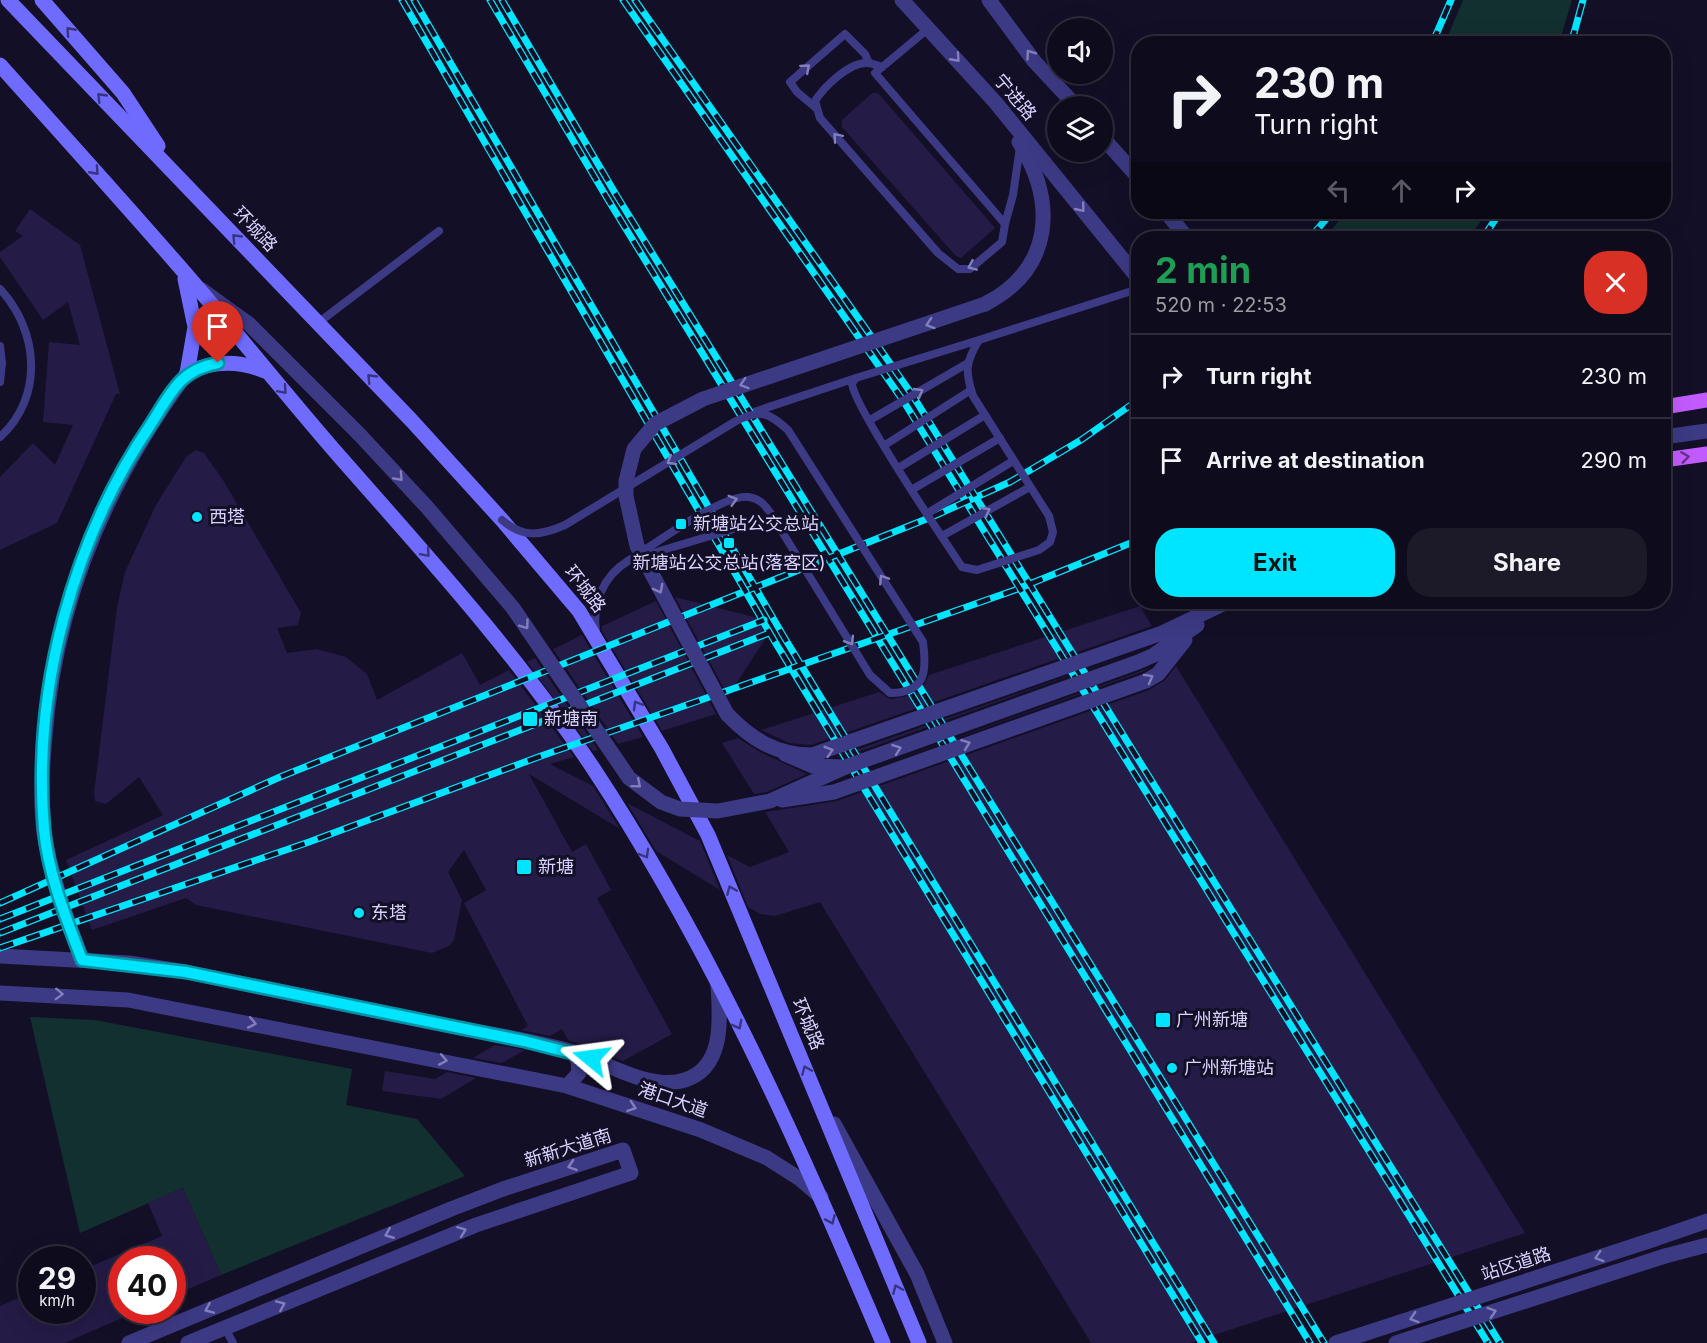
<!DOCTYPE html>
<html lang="en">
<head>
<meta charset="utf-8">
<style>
  :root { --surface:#0e0b1c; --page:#1c1929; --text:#f1f3f6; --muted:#9b9ba3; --line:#2e2b3b; --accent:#00e5ff }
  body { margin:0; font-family:Inter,"Noto Sans SC",sans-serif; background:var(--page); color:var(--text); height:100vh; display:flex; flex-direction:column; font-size:22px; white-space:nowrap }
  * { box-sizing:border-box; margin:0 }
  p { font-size:20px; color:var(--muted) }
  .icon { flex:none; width:33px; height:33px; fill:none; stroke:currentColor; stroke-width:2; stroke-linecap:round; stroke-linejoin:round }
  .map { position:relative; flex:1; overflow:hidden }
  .details { position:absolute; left:1131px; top:231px; width:540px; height:378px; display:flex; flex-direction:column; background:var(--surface); border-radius:24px; box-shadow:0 6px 24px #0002,0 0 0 2px var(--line) }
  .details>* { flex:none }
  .top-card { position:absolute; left:1131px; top:36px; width:540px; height:183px; border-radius:24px; box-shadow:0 6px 24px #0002,0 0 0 2px var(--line); background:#0e0b1c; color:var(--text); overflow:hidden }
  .controls { position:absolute; left:1047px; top:18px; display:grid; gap:12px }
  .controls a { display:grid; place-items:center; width:66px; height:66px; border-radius:50%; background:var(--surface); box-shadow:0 6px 24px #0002,0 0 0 2px var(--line); font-size:30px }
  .speed { position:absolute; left:18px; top:1246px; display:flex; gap:12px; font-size:30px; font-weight:700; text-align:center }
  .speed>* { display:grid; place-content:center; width:78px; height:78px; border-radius:50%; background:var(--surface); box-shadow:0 6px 24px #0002,0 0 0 2px var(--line); line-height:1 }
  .speed small { font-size:15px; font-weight:400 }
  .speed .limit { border:9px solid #d22; background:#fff; color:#111 }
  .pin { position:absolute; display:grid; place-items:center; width:51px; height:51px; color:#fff; margin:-62px -26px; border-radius:50% 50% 50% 0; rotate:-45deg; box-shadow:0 0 6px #0007 }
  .pin .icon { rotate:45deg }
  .me { position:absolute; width:66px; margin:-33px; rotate:286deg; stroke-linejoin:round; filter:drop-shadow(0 0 4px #0008) }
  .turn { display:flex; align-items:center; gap:21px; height:126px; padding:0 24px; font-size:27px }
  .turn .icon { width:78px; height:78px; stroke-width:2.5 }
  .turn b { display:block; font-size:42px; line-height:51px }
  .lanes { display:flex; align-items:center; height:57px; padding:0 24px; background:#0003; justify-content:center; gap:30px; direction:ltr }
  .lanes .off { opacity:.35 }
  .round { display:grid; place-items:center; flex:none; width:63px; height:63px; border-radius:24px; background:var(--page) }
  .head { display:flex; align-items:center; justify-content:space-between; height:102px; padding:0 24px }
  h1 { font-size:36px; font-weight:700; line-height:45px; color:#1e9e55 }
  .cta { display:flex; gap:12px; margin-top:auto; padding:12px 24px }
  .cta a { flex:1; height:69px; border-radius:24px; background:var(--accent); color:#111; font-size:24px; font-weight:700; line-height:69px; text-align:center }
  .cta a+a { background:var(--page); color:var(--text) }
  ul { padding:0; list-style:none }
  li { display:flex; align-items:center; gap:18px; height:84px; padding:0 24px; border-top:2px solid var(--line) }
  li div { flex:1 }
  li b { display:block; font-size:22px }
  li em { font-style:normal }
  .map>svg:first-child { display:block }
</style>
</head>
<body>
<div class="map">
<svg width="1707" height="1343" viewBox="0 0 1707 1343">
  <rect width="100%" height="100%" fill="#130f26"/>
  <g fill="#12302f">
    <polygon points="1463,0 1572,0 1559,43 1445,43"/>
    <polygon points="1346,212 1487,212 1469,238 1325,238"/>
    <polygon points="30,1017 95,1020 352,1069 346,1105 417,1119 465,1176 221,1275 183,1188 80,1233"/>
  </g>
  <g fill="#241b47">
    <polygon points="872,93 878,93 995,228 961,258 955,255 842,127 842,120"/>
    <polygon points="30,209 80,245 120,394 116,394 57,523 0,550 0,477 33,443 55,465 73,425 43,422 49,342 80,345 68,302 43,320 0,257 0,252 23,236 15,231"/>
    <polygon points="196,450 204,453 223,480 301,613 298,625 277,628 287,653 317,649 346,657 367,674 377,700 462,653 480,685 509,670 574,757 550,764 593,786 620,829 529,774 572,852 586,844 603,875 611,890 597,898 672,1034 623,1061 568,1040 562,1029 550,1036 521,1030 528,1026 464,903 486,890 464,850 448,872 462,900 454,940 449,946 432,953 196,905 186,898 92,930 66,860 163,815 139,777 106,804 95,801 94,793 117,607 125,572 156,505 186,457"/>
    <polygon points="675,597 758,618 766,638 728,696"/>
    <polygon points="656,601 716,714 662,731 602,631 602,626"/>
    <polygon points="1140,606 1152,626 811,745 789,743 761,730 879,692 890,699 913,695 922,688 929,675"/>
    <polygon points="582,635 643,737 618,744 553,649"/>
    <polygon points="1133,653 844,757 836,757"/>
    <polygon points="535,658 598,750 593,751 527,662"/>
    <polygon points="1176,666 1525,1233 1190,1343 1091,1343 820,902 775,916 760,914 748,907 727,855 750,867 789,852 765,812 837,801 1149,690 1165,680"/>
    <polygon points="1150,667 1142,672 848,777 1141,671"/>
    <polygon points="738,738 760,752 807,774 767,792 754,794 722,743"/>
    <polygon points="627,803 700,841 720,890 656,851"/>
    <polygon points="495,1045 509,1047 525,1050 502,1063 473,1058"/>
    <polygon points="385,1071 435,1079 447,1072 476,1078 441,1099 382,1091"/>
    <polygon points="183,1188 221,1275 172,1296 172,1260 122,1260 122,1318 65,1343 0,1343 0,1306 32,1292 32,1311 82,1311 82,1270 162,1236 148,1203"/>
  </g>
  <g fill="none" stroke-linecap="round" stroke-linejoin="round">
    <g stroke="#3d3a85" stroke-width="8">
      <polyline points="929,28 875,73 1005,224 1013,195 1020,147"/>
      <path d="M882,67C878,66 872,63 868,63C850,61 824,87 815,101L820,118L938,253L958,269H970L1002,242L1005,224"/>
      <polyline points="816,108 797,92 790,82 845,34 865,54 869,63"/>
      <path d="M0,289C39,331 44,397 0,437"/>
      <polyline points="318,323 439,231"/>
      <polyline points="979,340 1138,289"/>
      <polyline points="0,346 2,363 0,382"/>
      <polyline points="754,412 856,378"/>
      <path d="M596,632C592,604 603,576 628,561"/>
      <polyline points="225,1328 233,1343"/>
    </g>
    <g stroke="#3d3a85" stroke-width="15">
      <polyline points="902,0 996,103 1138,278"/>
      <polyline points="989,0 1034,61 1076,106"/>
      <polyline points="1102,137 1138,177"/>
      <polyline points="1166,212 1187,238"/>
      <polyline points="202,290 249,324 359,434"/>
      <path d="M985,304C1053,269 1057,203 1019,142"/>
      <polyline points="1664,437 1707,431"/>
      <polyline points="785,754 813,766 845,767"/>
      <path d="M0,956L129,963L186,972C272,989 358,1007 444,1025C488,1034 534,1040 577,1053C609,1064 651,1091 685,1080C725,1067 720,1018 718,985"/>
      <path d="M82,960C67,919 51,877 44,833C40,802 42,768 45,737C55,602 107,481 187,373"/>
      <polyline points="0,993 128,1000 567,1086 701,1130 767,1158 800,1179 821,1197"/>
      <polyline points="567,1086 579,1073 578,1061 573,1052"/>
      <polyline points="834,1124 917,1274 945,1343"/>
      <polyline points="1655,1239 1707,1221"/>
      <polyline points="1665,1256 1707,1245"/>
      <polyline points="129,1343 451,1209 503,1189 623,1150 631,1173 476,1225 188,1343"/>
    </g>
    <g stroke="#6f6bff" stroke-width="15">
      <polyline points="8,0 412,421 502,520 579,611 662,749 708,835 919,1343"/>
      <polyline points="42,0 123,93 158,146"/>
      <path d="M0,65C59,131 119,197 178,265C233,328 285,394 340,457C428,557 518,656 593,768C711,947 800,1146 883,1343"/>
      <polyline points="185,279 195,327 187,373"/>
      <path d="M187,373C213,360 238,360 265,371"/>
    </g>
    <g stroke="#c25bff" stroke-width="15">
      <polyline points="1664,407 1707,400"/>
      <polyline points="1664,460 1707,454"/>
    </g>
    <g stroke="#00e5ff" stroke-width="7">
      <g id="rail">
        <polyline points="402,0 775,642 1202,1343"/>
        <polyline points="414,0 784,637 1214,1343"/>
        <polyline points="490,0 607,198 1310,1343"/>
        <polyline points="502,0 615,193 1324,1343"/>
        <polyline points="623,0 904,402 1488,1343"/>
        <polyline points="635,0 913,396 1500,1343"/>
        <polyline points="1432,44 1451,0"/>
        <polyline points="1571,44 1583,0"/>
        <polyline points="1310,238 1332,212"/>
        <polyline points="1483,238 1500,212"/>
        <polyline points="0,903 280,777 934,516 1010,482 1081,440 1138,400"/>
        <polyline points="0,919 764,620"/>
        <polyline points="0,933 769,633"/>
        <polyline points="0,948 309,842 541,756 1015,590 1138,540"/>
      </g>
    </g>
    <use href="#rail" stroke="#130f26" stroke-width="4.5" stroke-dasharray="14" stroke-linecap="butt"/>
    <g stroke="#3d3a85" stroke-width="8">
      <path d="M979,340C965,363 965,371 973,396L1049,516L1053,532L1050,542L1039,550L977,570L962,567C944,540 852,404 852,383L856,378Z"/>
      <polyline points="870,420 968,363"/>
      <polyline points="885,445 971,390"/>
      <polyline points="900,467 985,415"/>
      <polyline points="913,489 1000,438"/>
      <polyline points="928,513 1013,461"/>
      <path d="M502,520C523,538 540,536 565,525L736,421C761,409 768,412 788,430L923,642C927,671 926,693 890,693L870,675L773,517C767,507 760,498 748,497C722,494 652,546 628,561"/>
      <polyline points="942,536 1030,487"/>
      <polyline points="640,557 773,517"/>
    </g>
    <g stroke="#3d3a85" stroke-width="15">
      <path d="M985,304L703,399L655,424L634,449L626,481V496L637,546L727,714C751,739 776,755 812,755L1162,633L1225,603"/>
      <polyline points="359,434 426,506 513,608 629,778 661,802 680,809 718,811 770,801 848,766 1138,662 1154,655 1197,625"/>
      <polyline points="782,800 834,792 1146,681 1158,674 1185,640"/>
      <polyline points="1336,1343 1655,1239"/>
      <polyline points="1396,1343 1665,1256"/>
    </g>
  </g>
  <defs><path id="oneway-chevron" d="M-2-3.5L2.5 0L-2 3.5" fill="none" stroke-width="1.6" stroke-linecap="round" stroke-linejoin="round" transform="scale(1.5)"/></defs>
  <g stroke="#38347d">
    <use href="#oneway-chevron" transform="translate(70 31) rotate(-132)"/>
    <use href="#oneway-chevron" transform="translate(101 97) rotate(-134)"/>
    <use href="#oneway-chevron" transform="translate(95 171) rotate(48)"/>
    <use href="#oneway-chevron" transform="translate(236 238) rotate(-134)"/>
    <use href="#oneway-chevron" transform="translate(371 378) rotate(-134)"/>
    <use href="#oneway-chevron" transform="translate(283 390) rotate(49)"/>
    <use href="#oneway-chevron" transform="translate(426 553) rotate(49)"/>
    <use href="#oneway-chevron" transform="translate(637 705) rotate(-120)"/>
    <use href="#oneway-chevron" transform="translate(645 854) rotate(60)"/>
    <use href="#oneway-chevron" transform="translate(731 890) rotate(-113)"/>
    <use href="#oneway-chevron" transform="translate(738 1025) rotate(62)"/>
    <use href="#oneway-chevron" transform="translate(806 1070) rotate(-113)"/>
    <use href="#oneway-chevron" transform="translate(831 1220) rotate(66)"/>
    <use href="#oneway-chevron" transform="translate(897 1289) rotate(-113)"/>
  </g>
  <g stroke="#837fbc">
    <use href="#oneway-chevron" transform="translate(1030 54) rotate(-126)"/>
    <use href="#oneway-chevron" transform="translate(956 58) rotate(48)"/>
    <use href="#oneway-chevron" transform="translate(806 68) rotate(-41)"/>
    <use href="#oneway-chevron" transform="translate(837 137) rotate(-131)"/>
    <use href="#oneway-chevron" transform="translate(1081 208) rotate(51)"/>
    <use href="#oneway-chevron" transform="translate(972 266) rotate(156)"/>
    <use href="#oneway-chevron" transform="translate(930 324) rotate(162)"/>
    <use href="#oneway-chevron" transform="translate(744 384) rotate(162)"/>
    <use href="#oneway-chevron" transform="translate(919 392) rotate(-30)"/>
    <use href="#oneway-chevron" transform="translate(671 461) rotate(149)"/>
    <use href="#oneway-chevron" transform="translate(399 477) rotate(47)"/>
    <use href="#oneway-chevron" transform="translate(733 500) rotate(-16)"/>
    <use href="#oneway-chevron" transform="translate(986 511) rotate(-29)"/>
    <use href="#oneway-chevron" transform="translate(883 579) rotate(-123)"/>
    <use href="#oneway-chevron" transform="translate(659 589) rotate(62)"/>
    <use href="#oneway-chevron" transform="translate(525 625) rotate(54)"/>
    <use href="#oneway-chevron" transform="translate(850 641) rotate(58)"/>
    <use href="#oneway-chevron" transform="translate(1149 678) rotate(-29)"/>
    <use href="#oneway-chevron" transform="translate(966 744) rotate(-20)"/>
    <use href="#oneway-chevron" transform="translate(897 749) rotate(-20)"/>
    <use href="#oneway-chevron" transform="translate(829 751) rotate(-17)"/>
    <use href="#oneway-chevron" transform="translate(637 784) rotate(40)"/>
    <use href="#oneway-chevron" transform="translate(59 994) rotate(2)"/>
    <use href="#oneway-chevron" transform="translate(252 1023) rotate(11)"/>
    <use href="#oneway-chevron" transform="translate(443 1060) rotate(11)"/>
    <use href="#oneway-chevron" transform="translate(632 1107) rotate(19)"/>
    <use href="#oneway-chevron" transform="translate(572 1166) rotate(161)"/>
    <use href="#oneway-chevron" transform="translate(462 1231) rotate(-21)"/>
    <use href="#oneway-chevron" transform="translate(389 1234) rotate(158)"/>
    <use href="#oneway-chevron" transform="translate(1599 1257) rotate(162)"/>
    <use href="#oneway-chevron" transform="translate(281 1305) rotate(-23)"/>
    <use href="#oneway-chevron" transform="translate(209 1309) rotate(157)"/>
    <use href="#oneway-chevron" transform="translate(1492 1312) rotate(-18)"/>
    <use href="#oneway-chevron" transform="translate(1414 1318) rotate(162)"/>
  </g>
  <use stroke="#623188" href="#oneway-chevron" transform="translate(1685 457) rotate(-8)"/>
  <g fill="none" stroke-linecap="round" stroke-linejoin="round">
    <g stroke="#0095a6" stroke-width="15">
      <path id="route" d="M218,363C179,370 171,393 151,424C73,539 32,690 44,829C48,874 66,918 82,960L186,972L524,1041L591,1058"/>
    </g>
    <use href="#route" stroke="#00e5ff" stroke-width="10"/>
  </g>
  <g fill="#00e5ff" stroke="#130f26" stroke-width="2">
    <circle cx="197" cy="517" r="6"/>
    <rect x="675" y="518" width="12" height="12" rx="3"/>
    <rect x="723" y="537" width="12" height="12" rx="3"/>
    <rect x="522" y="711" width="16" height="16" rx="3"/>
    <rect x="516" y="859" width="16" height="16" rx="3"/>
    <circle cx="359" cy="913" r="6"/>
    <rect x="1155" y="1012" width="16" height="16" rx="3"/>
    <circle cx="1172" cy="1068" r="6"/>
  </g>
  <g text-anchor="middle" stroke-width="6" stroke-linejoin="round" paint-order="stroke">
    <g font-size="18" fill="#d9d4ff" stroke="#130f26">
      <text transform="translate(1015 97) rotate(50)" y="6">宁进路</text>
      <text transform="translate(255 229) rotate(46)" y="6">环城路</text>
      <text transform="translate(585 589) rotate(52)" y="6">环城路</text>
      <text transform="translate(808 1024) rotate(67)" y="6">环城路</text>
      <text transform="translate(673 1100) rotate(19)" y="6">港口大道</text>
      <text transform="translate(568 1148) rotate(-17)" y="6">新新大道南</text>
      <text transform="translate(1516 1264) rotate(-18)" y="6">站区道路</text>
    </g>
    <g font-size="18" fill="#d9d4ff" stroke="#130f26" text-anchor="start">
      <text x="209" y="523">西塔</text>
      <text x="693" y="530">新塘站公交总站</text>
      <text x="729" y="569" text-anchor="middle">新塘站公交总站(落客区)</text>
      <text x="544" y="725">新塘南</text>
      <text x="538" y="873">新塘</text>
      <text x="371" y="919">东塔</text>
      <text x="1176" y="1026">广州新塘</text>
      <text x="1184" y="1074">广州新塘站</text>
    </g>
  </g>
</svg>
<div class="controls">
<a><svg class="icon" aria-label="sound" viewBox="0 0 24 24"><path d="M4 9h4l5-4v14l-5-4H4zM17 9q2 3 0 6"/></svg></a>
<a><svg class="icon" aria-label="layers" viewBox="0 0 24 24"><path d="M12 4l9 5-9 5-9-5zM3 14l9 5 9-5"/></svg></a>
</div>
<div class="speed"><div>29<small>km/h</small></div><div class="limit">40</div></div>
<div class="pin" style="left:218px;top:363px;background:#d93025"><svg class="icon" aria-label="arrive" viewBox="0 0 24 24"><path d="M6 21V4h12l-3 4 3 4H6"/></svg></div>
<svg class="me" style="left:591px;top:1058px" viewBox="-20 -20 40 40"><path d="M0-17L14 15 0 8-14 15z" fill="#00e5ff" stroke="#fff" stroke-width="4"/></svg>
<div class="top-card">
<div class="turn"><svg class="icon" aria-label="right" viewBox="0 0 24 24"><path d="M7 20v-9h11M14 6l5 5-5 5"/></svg><div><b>230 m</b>Turn right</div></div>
<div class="lanes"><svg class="icon off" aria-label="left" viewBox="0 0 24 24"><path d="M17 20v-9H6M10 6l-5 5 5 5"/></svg><svg class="icon off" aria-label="ahead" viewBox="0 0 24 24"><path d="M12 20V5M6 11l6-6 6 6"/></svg><svg class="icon" aria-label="right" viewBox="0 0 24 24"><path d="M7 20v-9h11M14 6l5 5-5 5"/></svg></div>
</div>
<section class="details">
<div class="head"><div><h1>2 min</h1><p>520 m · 22:53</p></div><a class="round" style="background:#d93025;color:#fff"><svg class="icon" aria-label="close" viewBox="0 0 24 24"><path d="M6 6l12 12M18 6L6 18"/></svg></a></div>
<ul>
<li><svg class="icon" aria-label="right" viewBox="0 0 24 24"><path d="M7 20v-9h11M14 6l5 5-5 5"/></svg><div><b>Turn right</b></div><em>230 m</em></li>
<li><svg class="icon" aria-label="arrive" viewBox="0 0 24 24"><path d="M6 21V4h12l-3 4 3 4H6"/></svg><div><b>Arrive at destination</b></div><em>290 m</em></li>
</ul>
<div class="cta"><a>Exit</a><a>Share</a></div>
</section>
</div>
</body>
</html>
